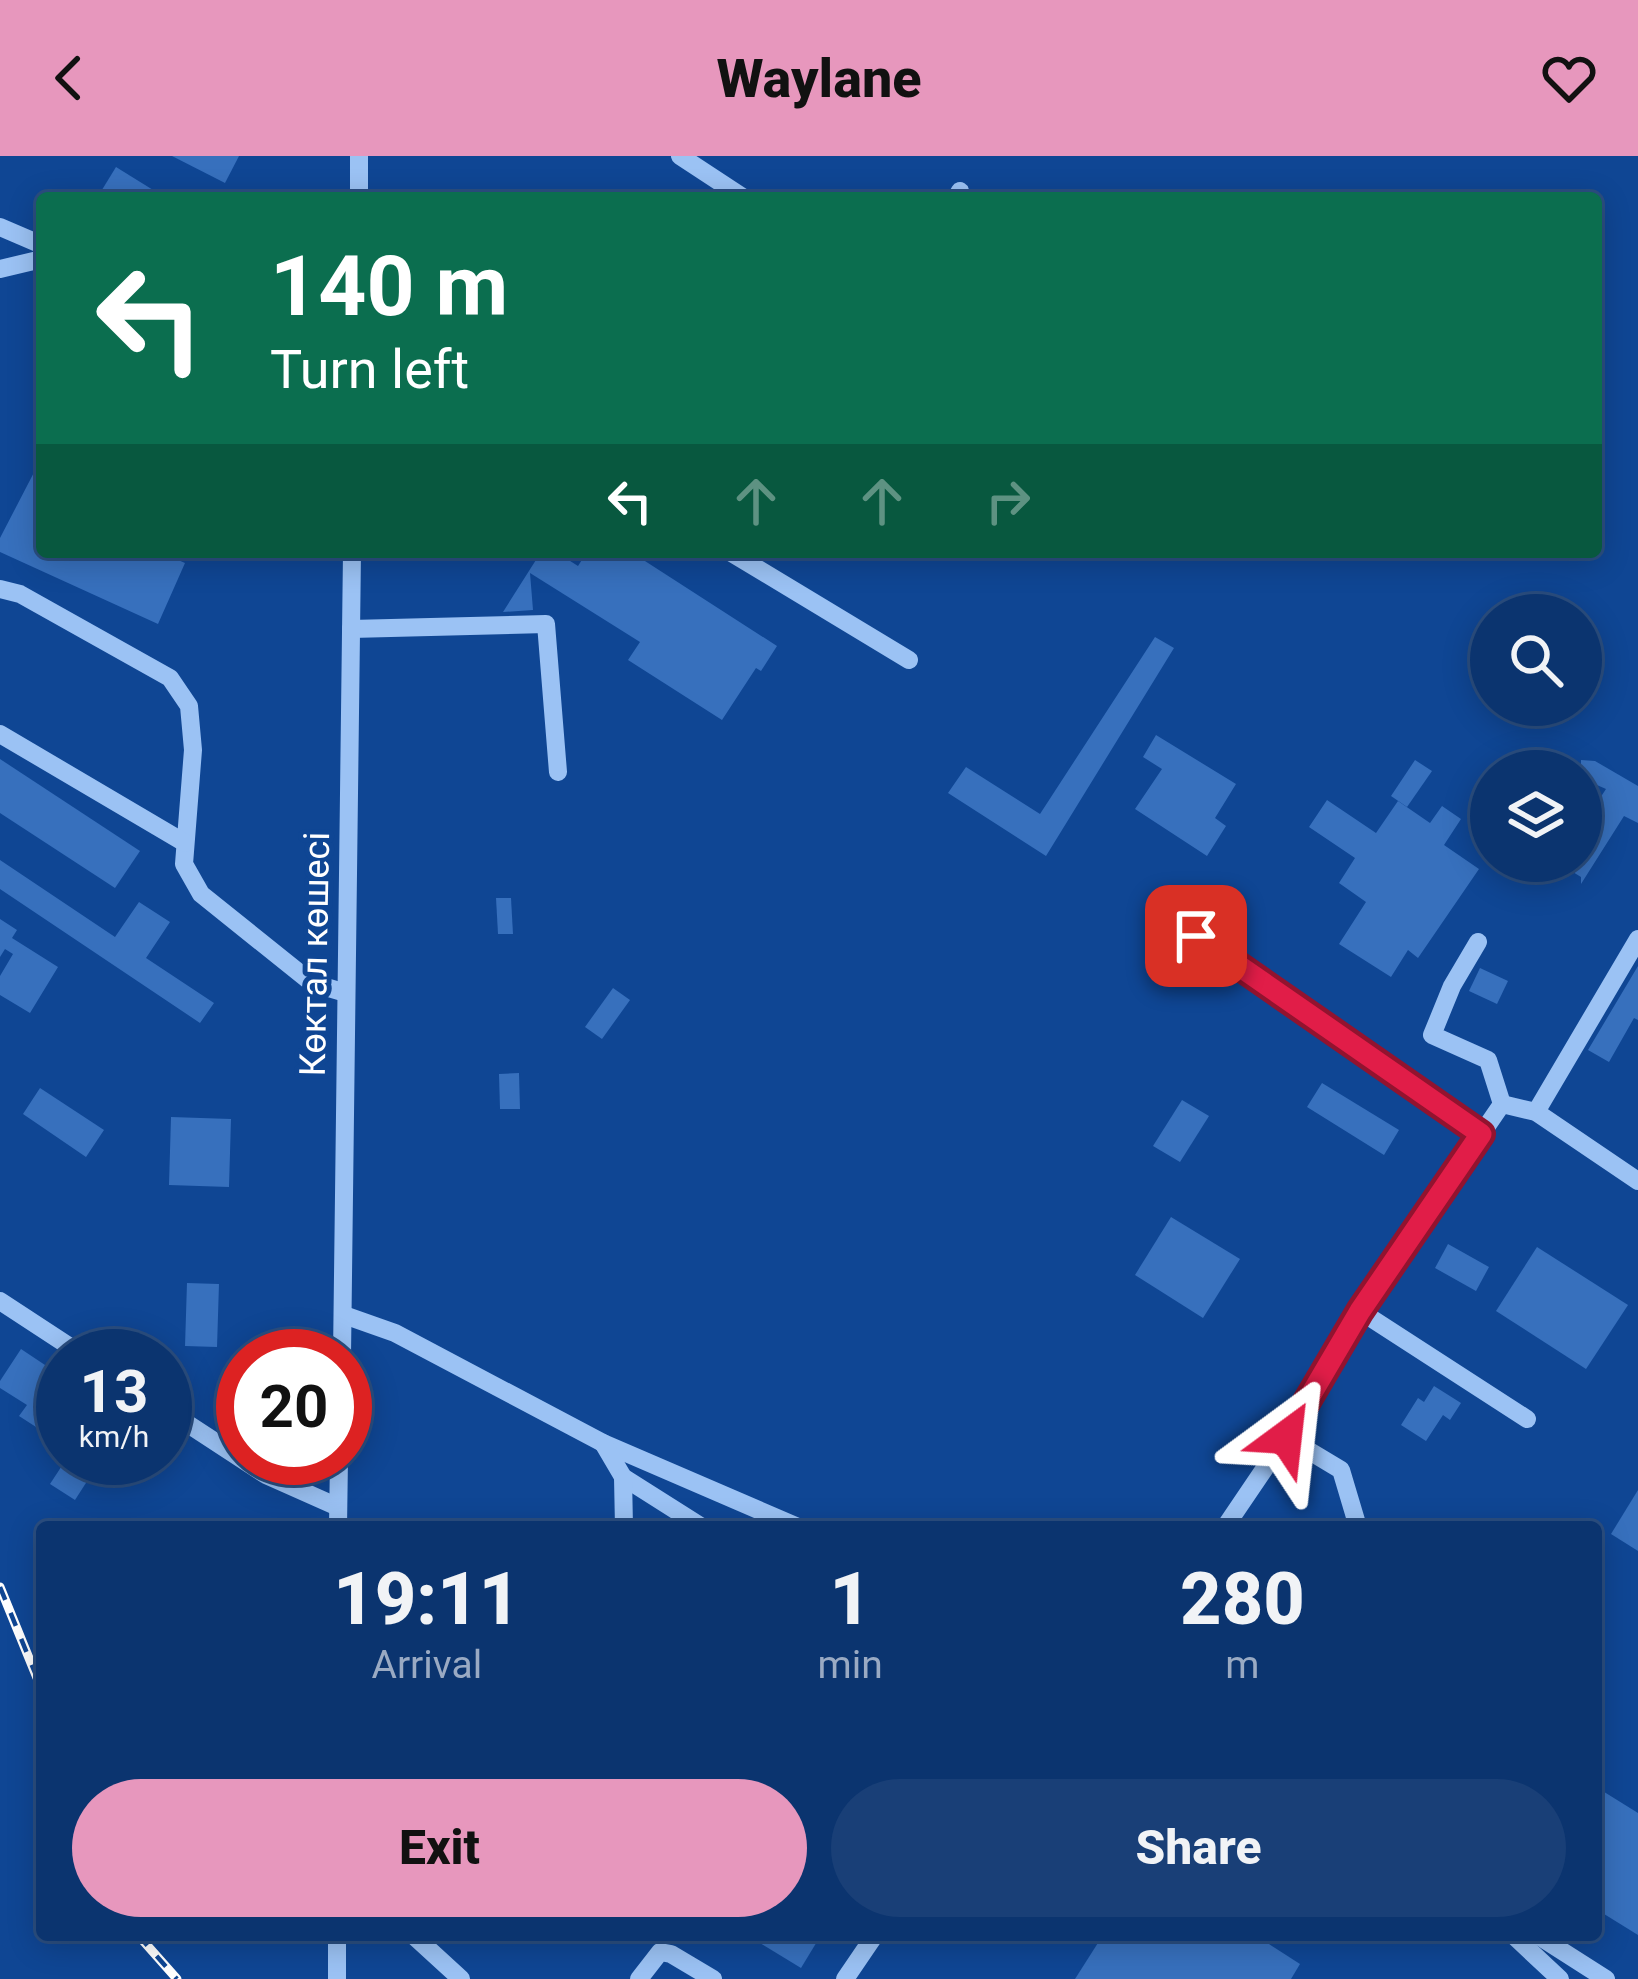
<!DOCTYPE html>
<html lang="en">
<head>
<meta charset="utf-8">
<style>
  :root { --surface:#0b346f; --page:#193f77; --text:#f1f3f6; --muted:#9aaac3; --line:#2b4f82; --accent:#e797bd }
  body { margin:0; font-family:Roboto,sans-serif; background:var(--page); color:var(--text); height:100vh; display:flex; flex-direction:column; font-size:45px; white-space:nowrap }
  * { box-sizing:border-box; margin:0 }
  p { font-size:39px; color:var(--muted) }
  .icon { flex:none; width:66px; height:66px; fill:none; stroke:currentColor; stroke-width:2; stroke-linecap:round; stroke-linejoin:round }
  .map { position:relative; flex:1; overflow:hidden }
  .sheet { position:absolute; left:36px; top:1365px; width:1566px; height:420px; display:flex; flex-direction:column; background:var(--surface); border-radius:12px; box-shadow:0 6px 30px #0003,0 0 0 3px var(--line) }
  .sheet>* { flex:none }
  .top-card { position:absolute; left:36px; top:36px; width:1566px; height:366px; border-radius:12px; box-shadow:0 6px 30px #0003,0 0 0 3px var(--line); background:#0b6e4f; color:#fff; overflow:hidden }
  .controls { position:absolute; left:1470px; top:438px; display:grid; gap:24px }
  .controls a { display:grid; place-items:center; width:132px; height:132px; border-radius:50%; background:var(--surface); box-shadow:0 6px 30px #0003,0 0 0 3px var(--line); font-size:60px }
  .speed { position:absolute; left:36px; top:1173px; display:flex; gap:24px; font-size:60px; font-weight:700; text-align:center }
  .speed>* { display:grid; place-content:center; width:156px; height:156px; border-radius:50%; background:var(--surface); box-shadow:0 6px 30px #0003,0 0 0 3px var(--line); line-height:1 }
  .speed small { font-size:30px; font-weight:400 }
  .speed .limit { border:18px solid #d22; background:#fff; color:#111 }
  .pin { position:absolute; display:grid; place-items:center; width:102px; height:102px; color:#fff; margin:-51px; border-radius:24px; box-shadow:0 6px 18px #0006 }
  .me { position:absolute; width:132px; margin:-66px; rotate:30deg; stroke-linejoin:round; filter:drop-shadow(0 0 9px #0008) }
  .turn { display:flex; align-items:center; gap:42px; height:252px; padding:0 36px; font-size:54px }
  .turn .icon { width:156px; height:156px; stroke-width:2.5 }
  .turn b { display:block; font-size:84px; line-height:102px }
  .lanes { display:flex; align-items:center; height:114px; padding:0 36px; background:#0003; justify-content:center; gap:60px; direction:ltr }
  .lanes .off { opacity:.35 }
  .eta { display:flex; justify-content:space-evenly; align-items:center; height:204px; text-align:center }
  .eta b { font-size:72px; font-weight:800; line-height:84px }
  .action { display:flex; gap:24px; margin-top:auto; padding:24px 36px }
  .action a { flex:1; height:138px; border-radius:72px; background:var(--accent); color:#111; font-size:48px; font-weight:800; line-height:138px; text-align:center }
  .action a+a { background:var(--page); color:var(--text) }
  header { display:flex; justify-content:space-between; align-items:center; height:156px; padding:0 36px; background:var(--accent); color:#111; font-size:54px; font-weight:800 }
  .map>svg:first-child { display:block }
</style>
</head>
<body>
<header><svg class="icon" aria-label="back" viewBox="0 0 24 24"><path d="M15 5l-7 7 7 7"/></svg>Waylane<svg class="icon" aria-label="heart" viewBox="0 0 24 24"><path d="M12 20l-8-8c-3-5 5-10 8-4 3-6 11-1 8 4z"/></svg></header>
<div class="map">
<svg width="1638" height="1823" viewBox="0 0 1638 1823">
  <rect width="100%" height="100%" fill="#0f4694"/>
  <g fill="#3770bd">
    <polygon points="172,0 239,0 225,27"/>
    <polygon points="116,11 166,42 97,42"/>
    <polygon points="42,301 42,396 160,396 185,407 158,468 0,396 0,382"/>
    <polygon points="541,396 556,396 578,410 587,396 631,396 777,490 761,515 756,512 722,564 628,504 640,486 530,417 533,454 503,456"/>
    <polygon points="1155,481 1174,492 1046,700 948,637 966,611 1040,658"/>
    <polygon points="1156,579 1236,628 1215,662 1226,670 1207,700 1135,653 1162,613 1143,601"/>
    <polygon points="0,603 140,695 115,732 0,657"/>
    <polygon points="1415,604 1432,615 1407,651 1391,640"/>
    <polygon points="1581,604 1595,605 1638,630 1638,667 1624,660 1581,728 1581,721 1555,705 1581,705 1581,671 1606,633 1581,622"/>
    <polygon points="1327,644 1376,677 1398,645 1430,667 1442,650 1461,663 1444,689 1479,713 1418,802 1408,794 1391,821 1339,788 1366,746 1339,727 1355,702 1309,671"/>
    <polygon points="0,704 115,781 139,746 170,766 146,802 214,847 200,867 0,733"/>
    <polygon points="496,742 511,742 513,778 498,778"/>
    <polygon points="0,763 17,774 12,782 58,811 30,857 0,839 0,820 13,798 5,793 0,801"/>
    <polygon points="1638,810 1638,864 1634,862 1609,906 1588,894"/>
    <polygon points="1480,812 1508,825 1497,848 1469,835"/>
    <polygon points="613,832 630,844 602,883 585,871"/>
    <polygon points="519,917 520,953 500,953 499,918"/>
    <polygon points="1322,927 1399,974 1384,999 1307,951"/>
    <polygon points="40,932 104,974 86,1001 23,958"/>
    <polygon points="1182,944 1209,960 1180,1006 1153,990"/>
    <polygon points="171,961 231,963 229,1031 169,1029"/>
    <polygon points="1171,1061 1240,1103 1203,1162 1135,1119"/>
    <polygon points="1448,1088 1489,1111 1476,1135 1435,1112"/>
    <polygon points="1537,1091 1628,1149 1586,1213 1496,1155"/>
    <polygon points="187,1127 219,1128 217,1191 185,1190"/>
    <polygon points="21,1193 63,1221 63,1273 58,1269 50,1280 19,1260 27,1249 0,1232 0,1225"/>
    <polygon points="1434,1230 1461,1247 1450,1264 1443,1259 1426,1285 1401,1269 1418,1242 1424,1246"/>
    <polygon points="67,1302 102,1302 75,1344 50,1328"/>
    <polygon points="1638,1334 1638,1395 1611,1378"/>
    <polygon points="1601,1634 1638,1657 1638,1779 1596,1753 1596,1642"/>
    <polygon points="747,1779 809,1779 818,1784 801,1812"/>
    <polygon points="1103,1779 1255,1779 1300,1808 1291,1823 1075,1823"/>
  </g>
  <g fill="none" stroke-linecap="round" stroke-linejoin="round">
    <g stroke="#9bc2f4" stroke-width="18">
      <polyline points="680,0 744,42"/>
      <polyline points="359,42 359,0"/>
      <polyline points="956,42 960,35"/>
      <polyline points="0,71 42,89"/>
      <polyline points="0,113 42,103"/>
      <polyline points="730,396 909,504"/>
      <polyline points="0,433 20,438 170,522 189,550 193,594 184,708 201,738 312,827 346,837"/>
      <polyline points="351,473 546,468 558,616"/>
      <polyline points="0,578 185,687"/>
      <polyline points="1196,780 1481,978"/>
      <polyline points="1478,786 1452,830 1432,879 1488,904 1502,948"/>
      <polyline points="1536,956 1638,783"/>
      <polyline points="0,1145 84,1200"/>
      <polyline points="1360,1155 1527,1263"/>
      <polyline points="344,1159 395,1177 603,1287 798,1371"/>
      <polyline points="342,1200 352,396"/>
      <polyline points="165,1253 266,1319 338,1351"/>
      <polyline points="1286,1281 1341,1314 1358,1371"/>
      <polyline points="603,1287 623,1321 702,1371"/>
      <polyline points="623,1321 624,1371"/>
      <polyline points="338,1371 339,1302"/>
      <polyline points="1225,1371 1286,1281 1360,1155 1502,948 1536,956 1638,1025"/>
      <polyline points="413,1779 461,1823"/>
      <polyline points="1513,1779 1560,1823"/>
      <polyline points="1537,1779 1606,1823"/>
      <polyline points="337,1823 337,1779"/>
      <polyline points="639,1823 660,1796 671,1798 713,1823"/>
      <polyline points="845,1823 875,1779"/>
    </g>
    <g stroke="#fff" stroke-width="9">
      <g id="rail">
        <polyline points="0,1431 42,1534"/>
        <polyline points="138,1779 177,1823"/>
      </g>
    </g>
    <use href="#rail" stroke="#0f4694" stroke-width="4.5" stroke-dasharray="14" stroke-linecap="butt"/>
  </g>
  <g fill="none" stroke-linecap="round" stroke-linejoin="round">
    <g stroke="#92132f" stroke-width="30">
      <polyline id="route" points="1196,780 1481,978 1360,1155 1286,1281"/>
    </g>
    <use href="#route" stroke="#e11d48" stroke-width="21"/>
  </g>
  <g text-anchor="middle" stroke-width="10" stroke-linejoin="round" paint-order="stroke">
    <g font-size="36" fill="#fff" stroke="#0f4694">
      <text transform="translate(314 798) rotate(-89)" y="13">Көктал көшесі</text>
    </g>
  </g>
</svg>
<div class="controls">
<a><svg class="icon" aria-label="search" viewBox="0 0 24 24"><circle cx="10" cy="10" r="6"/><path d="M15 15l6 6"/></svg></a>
<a><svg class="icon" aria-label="layers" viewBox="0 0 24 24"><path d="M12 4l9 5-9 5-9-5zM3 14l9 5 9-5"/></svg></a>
</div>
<div class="speed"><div>13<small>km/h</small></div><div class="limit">20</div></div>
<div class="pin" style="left:1196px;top:780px;background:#d93025"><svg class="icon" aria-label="arrive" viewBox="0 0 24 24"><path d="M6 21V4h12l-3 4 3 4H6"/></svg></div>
<svg class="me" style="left:1286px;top:1281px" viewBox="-20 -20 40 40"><path d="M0-17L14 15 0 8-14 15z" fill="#e11d48" stroke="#fff" stroke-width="4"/></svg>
<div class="top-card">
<div class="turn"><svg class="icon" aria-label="left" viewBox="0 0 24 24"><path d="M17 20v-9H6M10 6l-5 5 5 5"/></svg><div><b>140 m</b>Turn left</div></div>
<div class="lanes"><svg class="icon" aria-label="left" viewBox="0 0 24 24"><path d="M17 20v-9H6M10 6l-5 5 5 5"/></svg><svg class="icon off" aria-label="ahead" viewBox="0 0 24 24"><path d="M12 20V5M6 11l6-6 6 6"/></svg><svg class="icon off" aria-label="ahead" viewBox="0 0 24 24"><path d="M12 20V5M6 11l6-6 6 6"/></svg><svg class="icon off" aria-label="right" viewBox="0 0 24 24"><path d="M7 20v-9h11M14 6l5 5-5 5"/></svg></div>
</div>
<section class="sheet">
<div class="eta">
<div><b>19:11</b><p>Arrival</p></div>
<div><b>1</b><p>min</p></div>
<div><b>280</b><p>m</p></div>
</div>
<div class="action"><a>Exit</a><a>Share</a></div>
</section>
</div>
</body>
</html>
